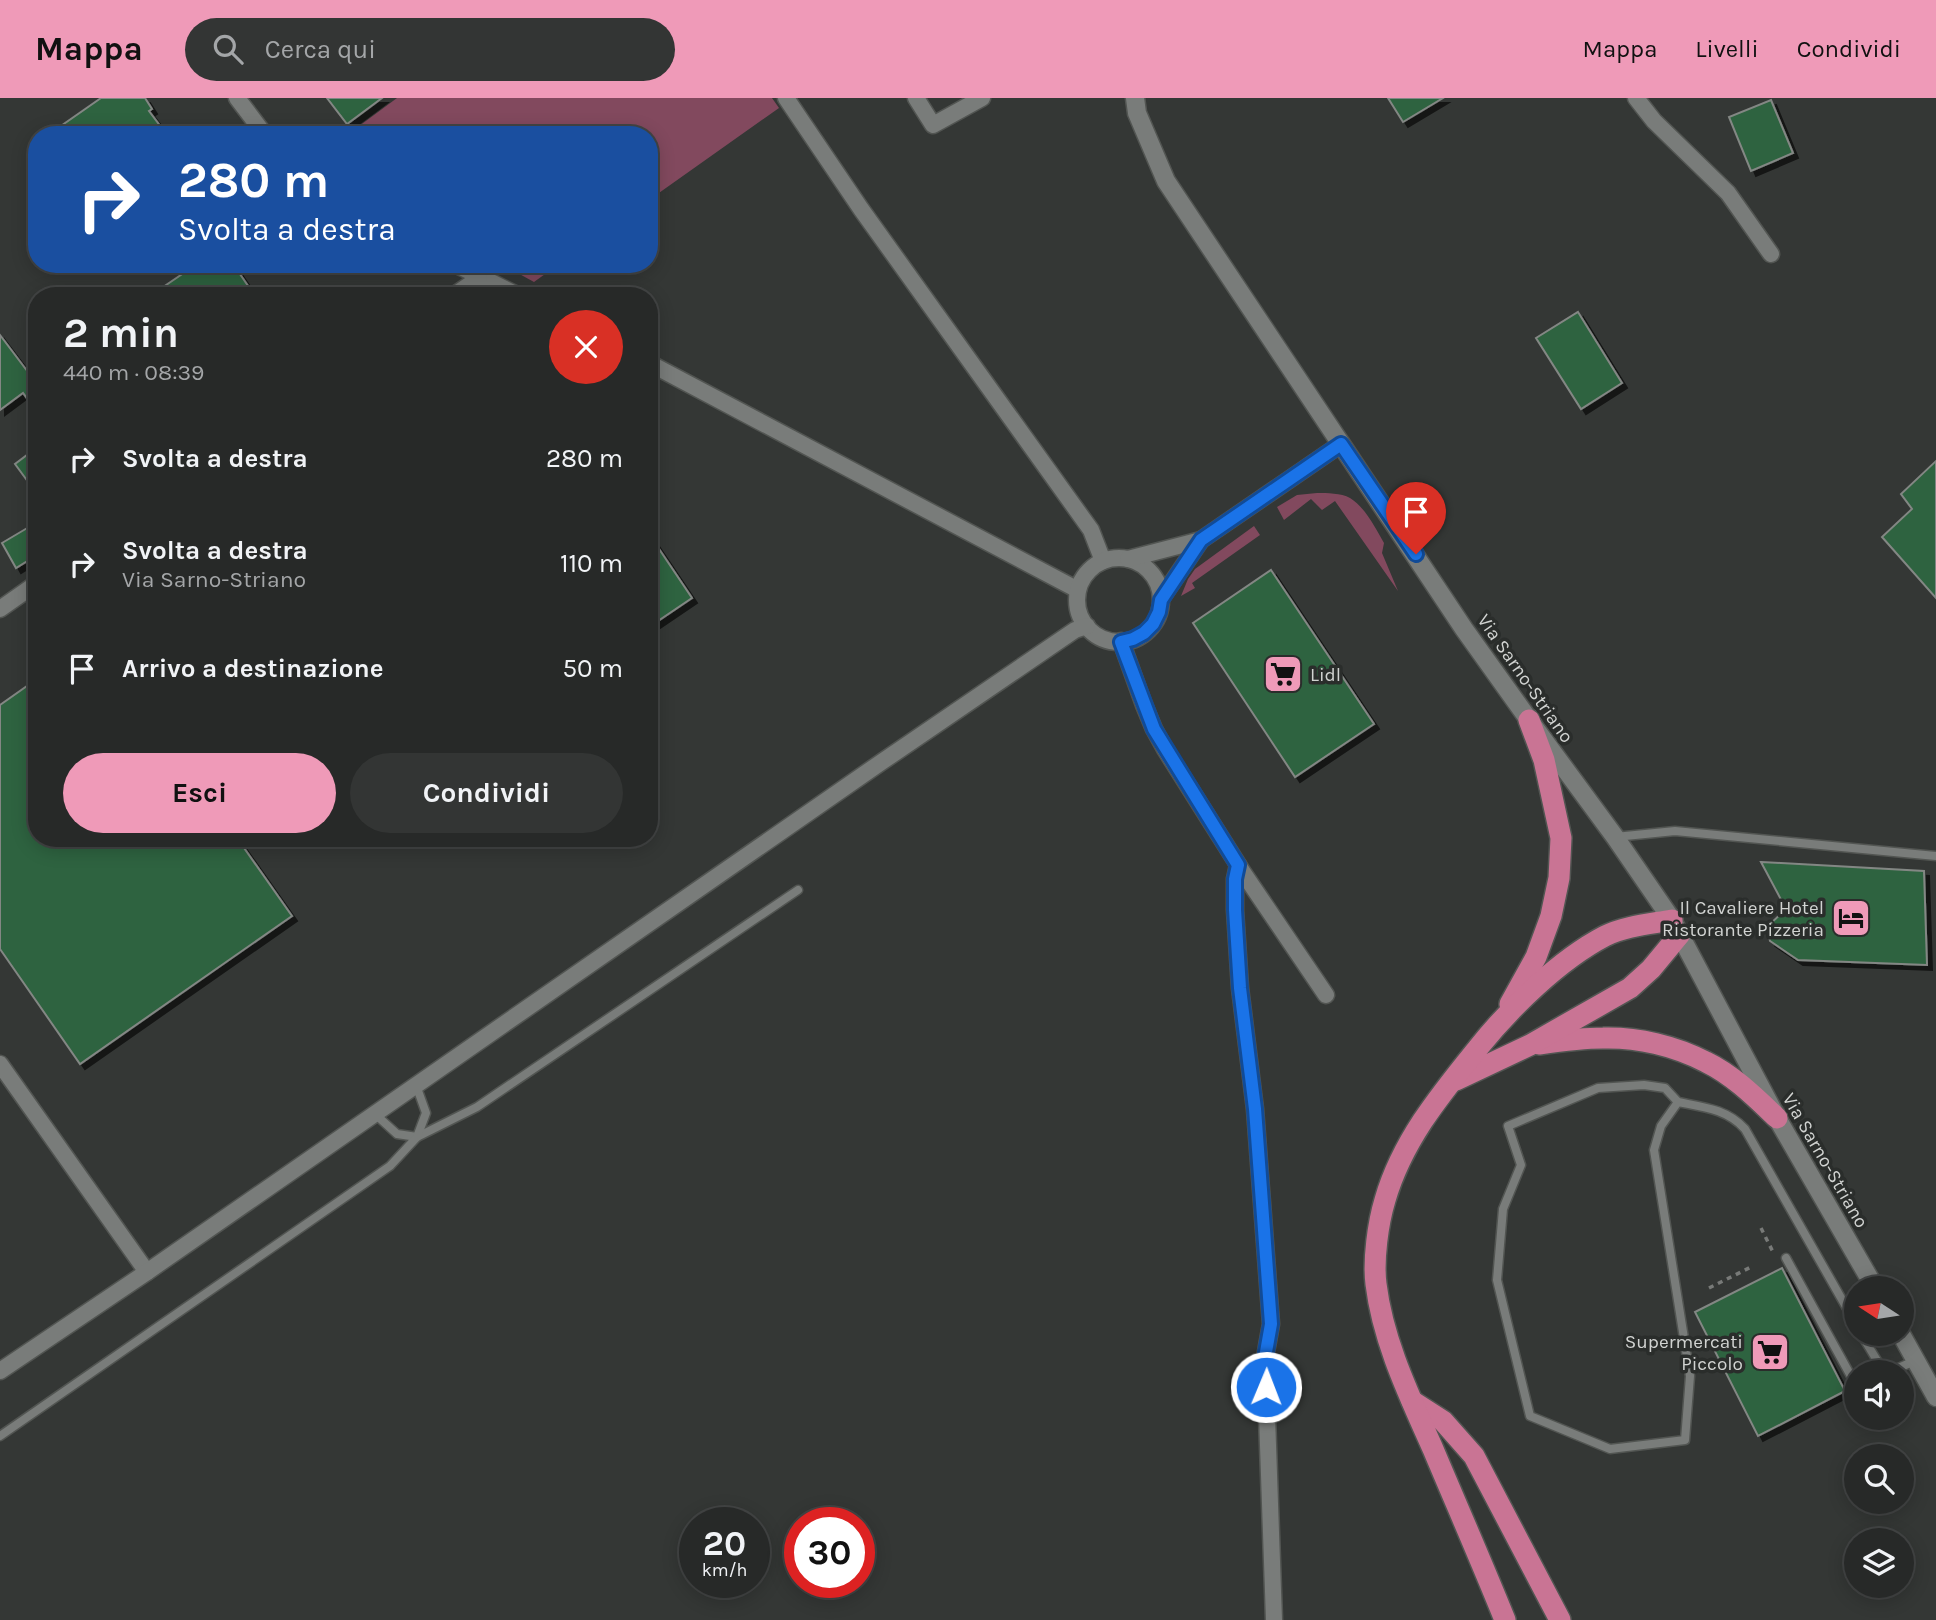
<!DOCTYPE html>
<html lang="it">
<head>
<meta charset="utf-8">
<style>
  :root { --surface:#272928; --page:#333534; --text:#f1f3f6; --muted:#a4a6a8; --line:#434545; --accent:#ef9ab8 }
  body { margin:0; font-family:Karla,sans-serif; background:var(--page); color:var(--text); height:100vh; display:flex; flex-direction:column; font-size:26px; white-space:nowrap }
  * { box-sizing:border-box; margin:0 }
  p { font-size:23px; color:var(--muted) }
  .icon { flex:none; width:38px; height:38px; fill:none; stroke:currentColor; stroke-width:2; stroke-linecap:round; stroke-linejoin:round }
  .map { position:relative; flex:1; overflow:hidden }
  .details { position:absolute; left:28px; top:189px; width:630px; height:560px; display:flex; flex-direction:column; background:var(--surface); border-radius:28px; box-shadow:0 4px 18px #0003,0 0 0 2px var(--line) }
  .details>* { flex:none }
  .banner { position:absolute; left:28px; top:28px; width:630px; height:147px; border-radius:28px; box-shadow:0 4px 18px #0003,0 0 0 2px var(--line); background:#1a4fa0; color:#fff; overflow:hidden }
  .needle { width:46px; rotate:282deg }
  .buttons { position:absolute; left:1844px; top:1178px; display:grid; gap:14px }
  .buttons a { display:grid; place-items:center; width:70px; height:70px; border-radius:50%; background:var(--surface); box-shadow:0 4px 18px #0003,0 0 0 2px var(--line); font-size:35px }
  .speed { position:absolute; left:679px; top:1409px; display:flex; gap:14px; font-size:35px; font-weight:700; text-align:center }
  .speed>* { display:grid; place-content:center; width:91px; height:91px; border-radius:50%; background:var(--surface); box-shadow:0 4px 18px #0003,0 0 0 2px var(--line); line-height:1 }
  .speed small { font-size:18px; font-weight:400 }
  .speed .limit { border:10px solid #d22; background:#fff; color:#111 }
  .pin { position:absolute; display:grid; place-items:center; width:60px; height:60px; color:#fff; margin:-72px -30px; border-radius:50% 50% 50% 0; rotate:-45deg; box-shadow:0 0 7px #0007 }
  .pin .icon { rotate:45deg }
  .me { position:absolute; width:77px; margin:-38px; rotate:1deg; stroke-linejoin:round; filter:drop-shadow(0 0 5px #0008) }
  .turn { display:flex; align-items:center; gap:24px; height:147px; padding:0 35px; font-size:32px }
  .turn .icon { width:91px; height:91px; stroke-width:2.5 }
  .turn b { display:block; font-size:49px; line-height:60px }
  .round { display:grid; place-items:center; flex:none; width:74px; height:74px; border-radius:37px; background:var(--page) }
  .overview { display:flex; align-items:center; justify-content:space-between; height:119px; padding:0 35px }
  h1 { font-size:42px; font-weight:700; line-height:52px }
  .primary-button { display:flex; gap:14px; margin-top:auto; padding:14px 35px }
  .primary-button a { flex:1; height:80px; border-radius:42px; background:var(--accent); color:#111; font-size:28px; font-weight:700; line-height:80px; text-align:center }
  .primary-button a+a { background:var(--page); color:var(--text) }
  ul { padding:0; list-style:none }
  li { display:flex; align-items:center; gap:21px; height:105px; padding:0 35px }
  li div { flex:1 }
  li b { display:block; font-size:26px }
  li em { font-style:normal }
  header { display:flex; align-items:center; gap:42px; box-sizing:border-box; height:98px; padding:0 35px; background:var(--accent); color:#111 }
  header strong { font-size:33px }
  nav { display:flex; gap:38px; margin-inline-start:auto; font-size:24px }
  .search { width:490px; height:63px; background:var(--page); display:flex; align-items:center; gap:18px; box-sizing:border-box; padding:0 24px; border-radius:38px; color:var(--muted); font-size:26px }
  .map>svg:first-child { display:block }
</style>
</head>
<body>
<header>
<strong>Mappa</strong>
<div class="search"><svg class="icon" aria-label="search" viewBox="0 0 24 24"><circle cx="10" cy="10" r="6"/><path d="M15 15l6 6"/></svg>Cerca qui</div>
<nav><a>Mappa</a><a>Livelli</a><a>Condividi</a></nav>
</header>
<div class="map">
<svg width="1936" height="1522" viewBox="0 0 1936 1522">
  <defs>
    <filter id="shadow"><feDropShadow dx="5" dy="5" stdDeviation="0" flood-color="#0009"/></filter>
  </defs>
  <rect width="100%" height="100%" fill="#343735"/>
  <g fill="#82495e">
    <polygon points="397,0 772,0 779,10 649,102 649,37 347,37"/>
    <polygon points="501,166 559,166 534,184"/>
    <path d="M1317,395C1327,395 1341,395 1350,400C1365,409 1376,431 1384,445L1382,455L1398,493L1335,403L1322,412L1311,401L1284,422L1277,409L1297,397Z"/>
    <polygon points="1254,428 1260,437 1192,485 1195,490 1181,498 1188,481 1195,471"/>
  </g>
  <g fill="#2e633f" stroke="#838784" stroke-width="2" filter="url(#shadow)">
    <polygon points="101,0 145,0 152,11 149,13 167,37 48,37"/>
    <polygon points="327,0 382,0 347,26"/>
    <polygon points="1388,0 1443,0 1403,24"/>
    <polygon points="1771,2 1793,55 1751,73 1729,19"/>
    <polygon points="197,166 233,166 255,198 150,198"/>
    <polygon points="1578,214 1622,285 1581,311 1536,240"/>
    <polygon points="0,237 37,286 37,314 23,295 0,312"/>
    <polygon points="27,357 37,371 37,396 15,366"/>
    <polygon points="1936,363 1936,500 1882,439 1912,411 1901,396"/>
    <polygon points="29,429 37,441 37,457 16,470 2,445"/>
    <polygon points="649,436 692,500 649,529"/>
    <polygon points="1271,472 1374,626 1295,679 1193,525"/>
    <polygon points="37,581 37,740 237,740 292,818 80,966 0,851 0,607"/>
    <polygon points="1761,764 1924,773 1927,867 1798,862 1770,843 1767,829 1786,811"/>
    <polygon points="1782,1170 1845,1293 1758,1338 1695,1214"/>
  </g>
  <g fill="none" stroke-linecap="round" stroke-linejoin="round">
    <g stroke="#525552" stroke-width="11">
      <g id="service">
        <polyline points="1615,739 1675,733 1936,758"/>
        <path d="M1678,1004L1665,990L1644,987L1598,990L1508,1028L1521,1067L1503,1111L1497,1182L1530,1318L1610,1351L1685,1342L1690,1278L1654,1052L1661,1028L1678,1004C1703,1009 1727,1011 1745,1031L1857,1228"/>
        <polyline points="375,1016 397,1036 417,1039 477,1009 798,792"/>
        <polyline points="1786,1160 1852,1280 1857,1281"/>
        <polyline points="1861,1236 1884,1274"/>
        <polyline points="1889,1274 1917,1262"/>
        <polyline points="0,1338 390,1068 417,1039 426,1015 416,987"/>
      </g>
    </g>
    <g stroke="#525552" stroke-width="19">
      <g id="minor">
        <polyline points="237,0 265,37"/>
        <polyline points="786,0 861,111 1091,432 1103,463"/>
        <polyline points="916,0 933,27 982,0"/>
        <polyline points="1636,0 1654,23 1728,95 1771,156"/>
        <polyline points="455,166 519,198"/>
        <polyline points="453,198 479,180"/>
        <polyline points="649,265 1078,492"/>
        <circle cx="1119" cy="502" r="42"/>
        <polyline points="1128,461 1201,442 1341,346"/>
        <polyline points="1161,501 1201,442"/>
        <polyline points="0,511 37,485"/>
        <polyline points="1121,543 1144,607 1154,631 1165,651 1242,773 1326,897"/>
        <polyline points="1238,767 1235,781 1235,812 1240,890 1255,1011 1271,1226 1266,1254 1266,1289 1274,1522"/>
        <polyline points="0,966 147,1174"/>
        <polyline points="0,1273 147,1174 883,663 1075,532 1087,528"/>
      </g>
    </g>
    <g stroke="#525552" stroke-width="21">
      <g id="secondary">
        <polyline points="1135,0 1137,15 1166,83 1464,531 1529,622 1615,739 1672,822 1777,1020 1875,1190"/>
        <polyline points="1901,1236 1936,1299"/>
      </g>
    </g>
    <g stroke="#525552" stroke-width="24">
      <g id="motorway">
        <polyline points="1510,906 1536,859 1551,818 1559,780 1561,740 1544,662 1529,622"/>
        <path d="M1539,946C1560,943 1582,940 1603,940C1638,939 1675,948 1706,964C1733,977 1756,1000 1777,1020"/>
        <polyline points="1456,982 1530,947 1630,890 1651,871 1680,836"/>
        <polyline points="1412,1303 1443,1323 1474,1358 1560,1522"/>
        <path d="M1505,1522C1482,1465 1457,1408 1433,1351C1410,1299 1383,1244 1376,1186C1373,1162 1378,1125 1385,1102C1402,1043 1440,997 1478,950C1510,910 1559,862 1605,838C1625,828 1650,826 1672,822"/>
      </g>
    </g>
    <g stroke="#787a78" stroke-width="3.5" stroke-dasharray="5 5" stroke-linecap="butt">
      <polyline points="1761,1130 1773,1154"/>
      <polyline points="1709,1190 1753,1168"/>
    </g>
    <use href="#service" stroke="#797c7a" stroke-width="8"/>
    <use href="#minor" stroke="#797c7a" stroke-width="16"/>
    <use href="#secondary" stroke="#797c7a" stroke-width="18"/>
    <use href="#motorway" stroke="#c97494" stroke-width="21"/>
  </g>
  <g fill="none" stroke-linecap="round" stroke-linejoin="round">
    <g stroke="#114b97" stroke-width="18">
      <polyline id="route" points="1266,1289 1266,1254 1271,1226 1255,1011 1240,890 1235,812 1235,781 1238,767 1154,631 1121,544 1133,541 1144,535 1153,526 1159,514 1161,502 1201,442 1341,346 1416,456"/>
    </g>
    <use href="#route" stroke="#1a73e8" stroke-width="12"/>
  </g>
  <defs>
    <g id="supermarket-square" transform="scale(2.0125)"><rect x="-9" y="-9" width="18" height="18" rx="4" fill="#ef9ab8" stroke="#2a2d2b"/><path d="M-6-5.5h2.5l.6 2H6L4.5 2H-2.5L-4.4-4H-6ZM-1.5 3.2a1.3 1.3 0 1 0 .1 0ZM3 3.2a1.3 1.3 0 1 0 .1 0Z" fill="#111"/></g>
    <g id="hotel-square" transform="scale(2.0125)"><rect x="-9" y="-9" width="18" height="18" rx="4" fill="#ef9ab8" stroke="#2a2d2b"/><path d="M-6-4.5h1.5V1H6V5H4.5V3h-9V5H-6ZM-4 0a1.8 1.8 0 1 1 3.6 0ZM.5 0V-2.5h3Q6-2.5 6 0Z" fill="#111"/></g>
  </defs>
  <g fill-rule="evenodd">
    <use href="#supermarket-square" x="1283" y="576"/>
    <use href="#hotel-square" x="1851" y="820"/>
    <use href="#supermarket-square" x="1770" y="1254"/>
  </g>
  <g text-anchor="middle" stroke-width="7" stroke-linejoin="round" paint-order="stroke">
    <g font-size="19" fill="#d1d3d1" stroke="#2a2d2b" text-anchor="end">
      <text x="1310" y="583" text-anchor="start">Lidl</text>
      <text x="1824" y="816">Il Cavaliere Hotel<tspan x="1824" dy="22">Ristorante Pizzeria</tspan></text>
      <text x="1743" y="1250">Supermercati<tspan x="1743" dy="22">Piccolo</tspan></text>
    </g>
    <g font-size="19" fill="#d1d3d1" stroke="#2a2d2b">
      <text transform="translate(1526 580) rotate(55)" y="7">Via Sarno-Striano</text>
      <text transform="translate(1826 1062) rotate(60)" y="7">Via Sarno-Striano</text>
    </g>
  </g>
</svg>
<div class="buttons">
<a><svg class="needle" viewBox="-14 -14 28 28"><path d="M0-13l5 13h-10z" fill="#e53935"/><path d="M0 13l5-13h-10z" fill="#a4a6a8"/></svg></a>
<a><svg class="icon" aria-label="sound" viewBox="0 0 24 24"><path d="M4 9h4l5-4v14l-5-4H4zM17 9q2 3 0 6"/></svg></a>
<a><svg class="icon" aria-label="search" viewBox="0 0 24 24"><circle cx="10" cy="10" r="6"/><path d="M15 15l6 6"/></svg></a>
<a><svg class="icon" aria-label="layers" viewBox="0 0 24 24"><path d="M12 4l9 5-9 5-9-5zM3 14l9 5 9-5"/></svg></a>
</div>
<div class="speed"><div>20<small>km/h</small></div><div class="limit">30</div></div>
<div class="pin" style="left:1416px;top:456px;background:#d93025"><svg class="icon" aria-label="arrive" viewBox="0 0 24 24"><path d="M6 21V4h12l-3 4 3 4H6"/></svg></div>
<svg class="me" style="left:1266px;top:1289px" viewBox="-20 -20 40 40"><circle r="17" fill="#1a73e8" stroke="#fff" stroke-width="3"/><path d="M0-11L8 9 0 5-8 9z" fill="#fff"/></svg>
<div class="banner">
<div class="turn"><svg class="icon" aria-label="right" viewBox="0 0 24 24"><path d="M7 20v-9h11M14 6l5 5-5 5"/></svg><div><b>280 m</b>Svolta a destra</div></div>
</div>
<section class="details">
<div class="overview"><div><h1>2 min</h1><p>440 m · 08:39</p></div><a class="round" style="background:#d93025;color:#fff"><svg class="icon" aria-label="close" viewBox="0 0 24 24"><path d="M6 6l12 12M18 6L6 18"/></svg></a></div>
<ul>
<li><svg class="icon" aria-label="right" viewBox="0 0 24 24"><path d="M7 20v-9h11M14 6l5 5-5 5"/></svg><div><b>Svolta a destra</b></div><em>280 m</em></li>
<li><svg class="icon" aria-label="right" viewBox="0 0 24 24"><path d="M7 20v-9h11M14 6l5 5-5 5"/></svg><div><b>Svolta a destra</b><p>Via Sarno-Striano</p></div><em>110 m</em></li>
<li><svg class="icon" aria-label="arrive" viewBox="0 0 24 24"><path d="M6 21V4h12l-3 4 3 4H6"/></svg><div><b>Arrivo a destinazione</b></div><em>50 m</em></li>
</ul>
<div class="primary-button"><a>Esci</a><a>Condividi</a></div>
</section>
</div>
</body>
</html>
